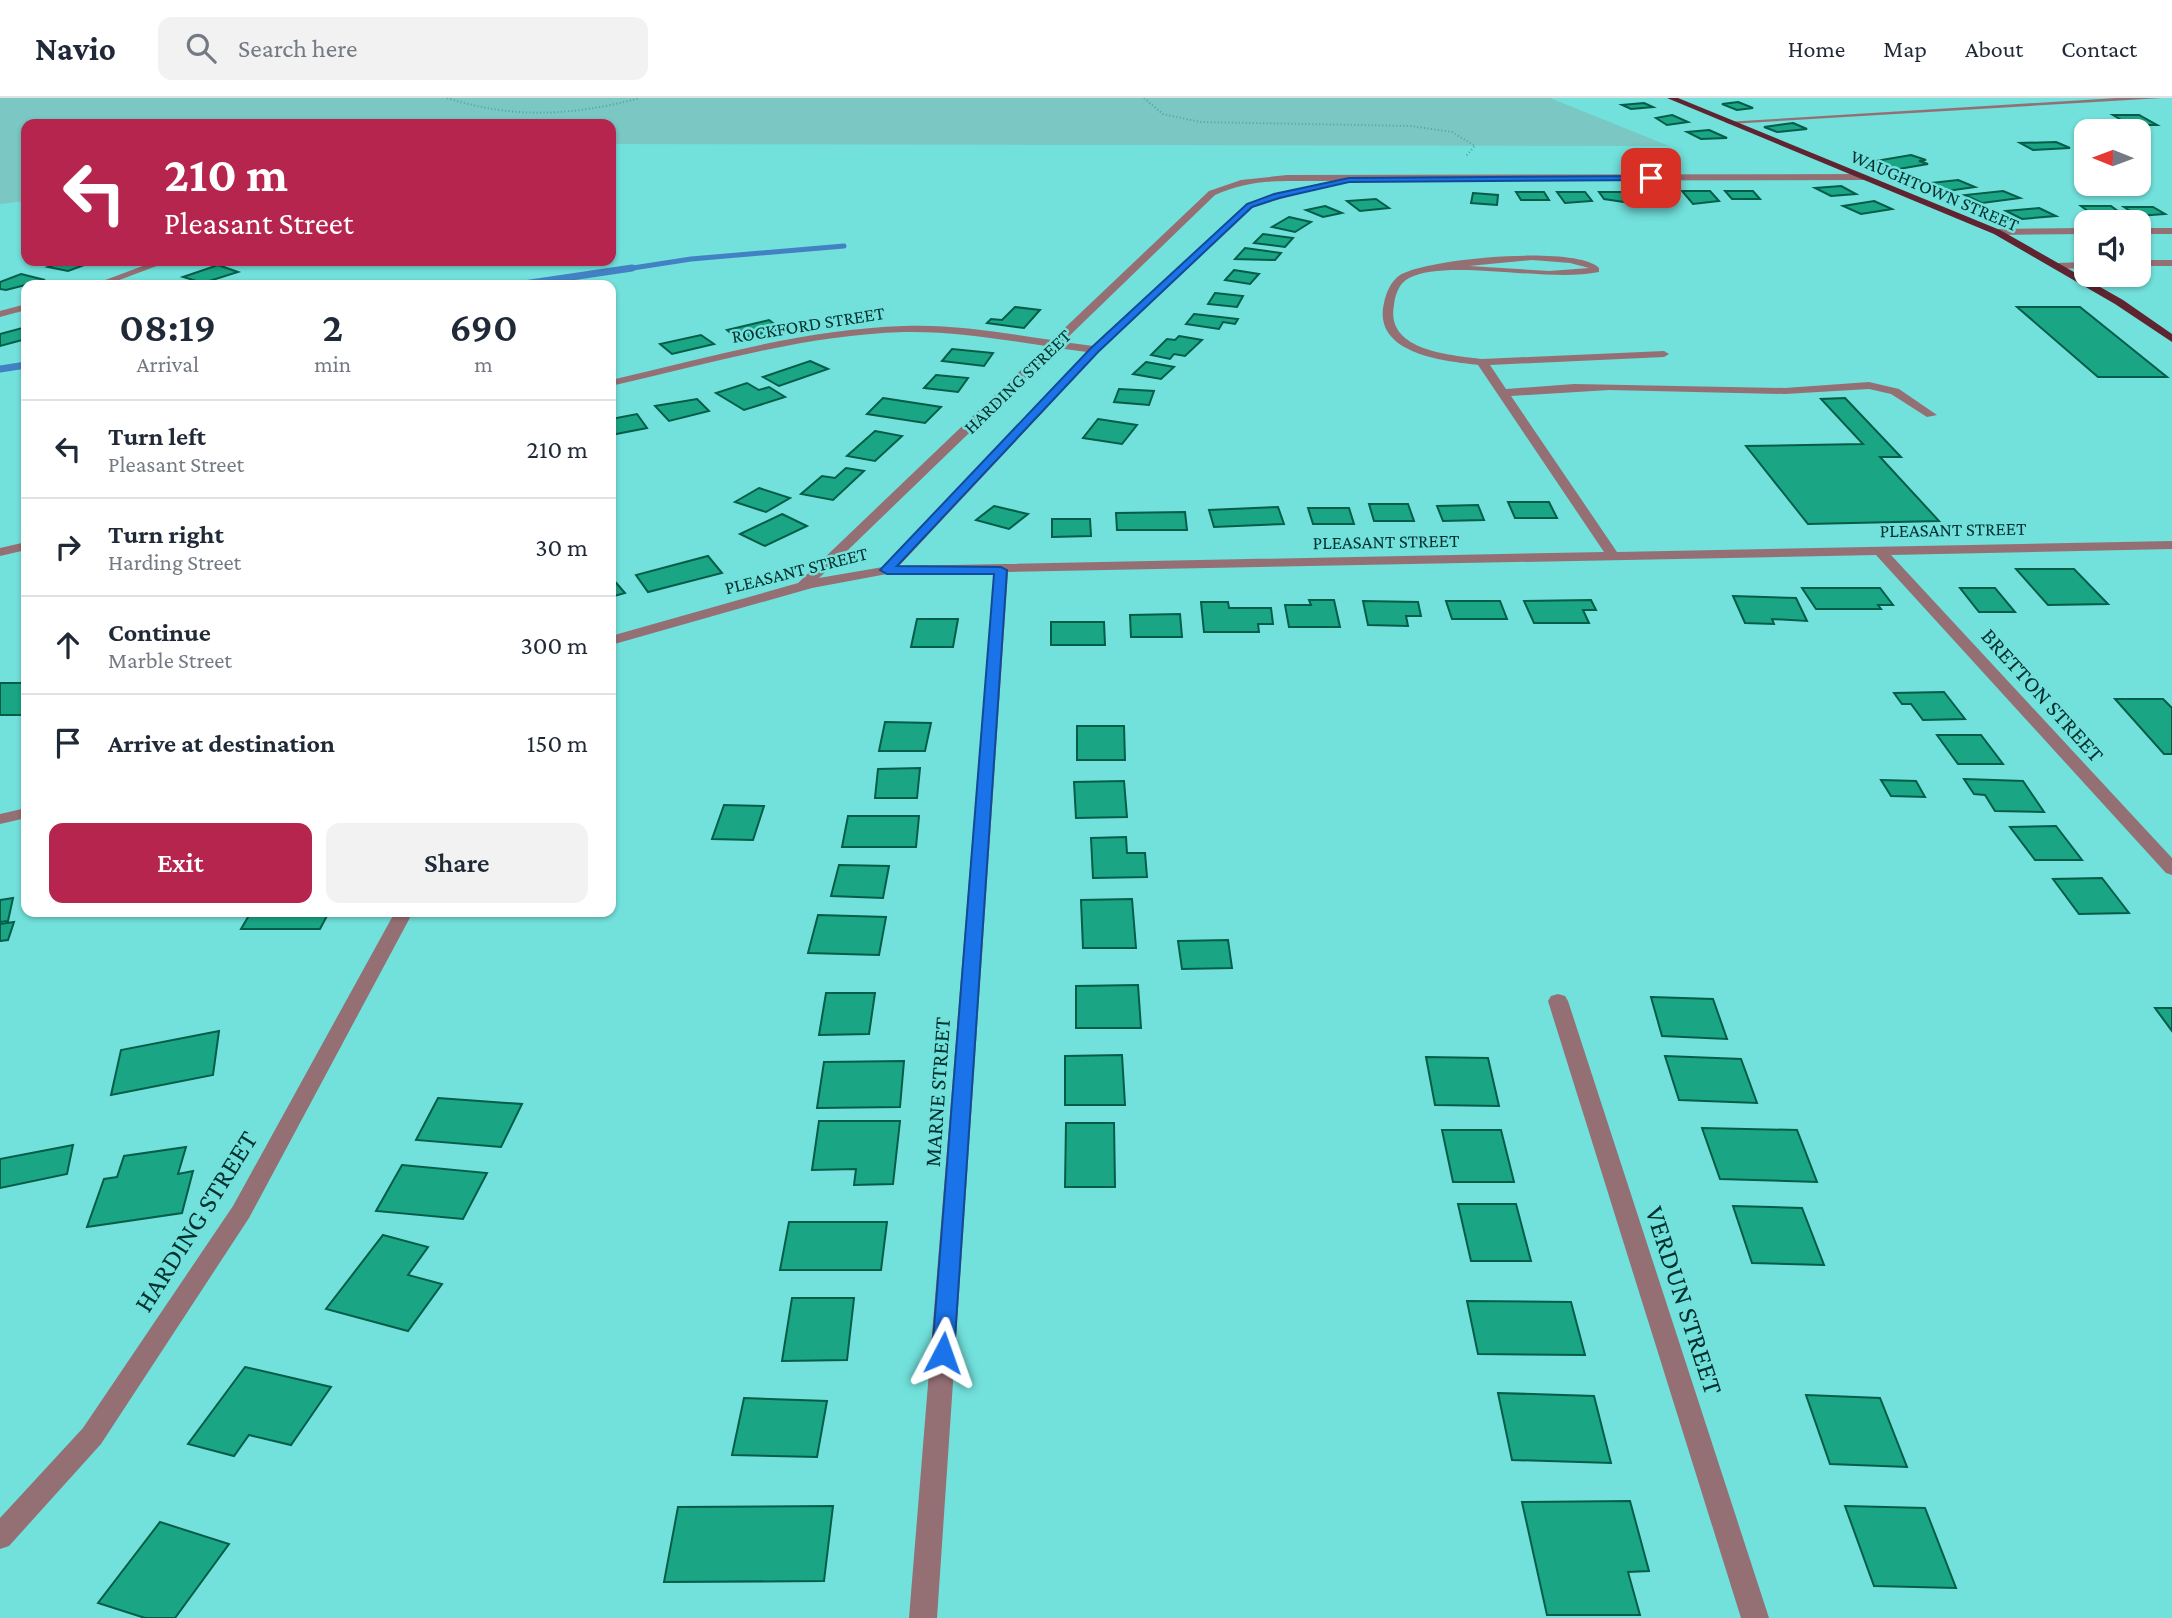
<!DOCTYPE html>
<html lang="en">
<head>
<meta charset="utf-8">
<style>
  :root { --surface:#fff; --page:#f2f2f3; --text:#1f2937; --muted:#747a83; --line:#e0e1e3; --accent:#b6254d }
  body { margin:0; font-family:"Crimson Pro",serif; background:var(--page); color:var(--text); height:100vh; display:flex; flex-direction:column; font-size:26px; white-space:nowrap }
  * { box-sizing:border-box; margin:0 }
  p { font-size:23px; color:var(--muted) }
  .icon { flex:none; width:38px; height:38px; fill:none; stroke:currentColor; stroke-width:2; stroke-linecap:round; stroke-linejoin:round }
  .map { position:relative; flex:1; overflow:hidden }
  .drawer { position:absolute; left:21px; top:182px; width:595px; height:637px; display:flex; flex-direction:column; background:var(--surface); border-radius:14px; box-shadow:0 2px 5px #0004 }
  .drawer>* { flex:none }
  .hud { position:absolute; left:21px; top:21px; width:595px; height:147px; border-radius:14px; box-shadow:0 2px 5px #0004; background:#b6254d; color:#fff; overflow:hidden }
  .needle { width:46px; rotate:271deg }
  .controls { position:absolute; left:2074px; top:21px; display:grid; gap:14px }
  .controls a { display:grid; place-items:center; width:77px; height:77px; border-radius:14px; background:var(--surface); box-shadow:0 2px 5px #0004; font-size:35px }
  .pin { position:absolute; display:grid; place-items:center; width:60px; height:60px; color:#fff; margin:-30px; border-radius:14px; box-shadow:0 4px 10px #0006 }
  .me { position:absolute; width:77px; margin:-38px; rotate:4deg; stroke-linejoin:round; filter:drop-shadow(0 0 5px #0008) }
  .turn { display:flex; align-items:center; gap:24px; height:147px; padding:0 28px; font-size:32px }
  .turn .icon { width:91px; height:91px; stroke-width:2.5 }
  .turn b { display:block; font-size:49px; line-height:60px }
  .eta { display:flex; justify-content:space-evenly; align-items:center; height:119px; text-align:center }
  .eta b { font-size:42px; font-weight:600; line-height:49px }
  .cta { display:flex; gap:14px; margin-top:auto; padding:14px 28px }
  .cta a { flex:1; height:80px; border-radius:14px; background:var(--accent); color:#fff; font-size:28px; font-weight:600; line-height:80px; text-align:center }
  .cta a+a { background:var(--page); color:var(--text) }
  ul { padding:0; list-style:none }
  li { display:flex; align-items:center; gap:21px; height:98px; padding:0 28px; border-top:2px solid var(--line) }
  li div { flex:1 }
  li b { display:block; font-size:26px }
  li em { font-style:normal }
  header { display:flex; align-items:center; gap:42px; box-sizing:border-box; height:98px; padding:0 35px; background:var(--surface); border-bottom:2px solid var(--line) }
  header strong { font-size:33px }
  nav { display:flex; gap:38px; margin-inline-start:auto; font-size:24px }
  .search { width:490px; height:63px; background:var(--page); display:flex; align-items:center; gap:18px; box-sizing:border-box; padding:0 24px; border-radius:14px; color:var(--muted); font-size:26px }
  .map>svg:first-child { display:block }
</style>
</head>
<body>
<header>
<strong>Navio</strong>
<div class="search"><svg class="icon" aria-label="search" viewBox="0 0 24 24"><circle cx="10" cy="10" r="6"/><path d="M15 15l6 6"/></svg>Search here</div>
<nav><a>Home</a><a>Map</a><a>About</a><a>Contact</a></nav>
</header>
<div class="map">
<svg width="2172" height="1520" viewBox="0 0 2172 1520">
  <rect width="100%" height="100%" fill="#72e0db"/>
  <polygon fill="#7ac7c3" points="0,0 1550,0 1669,48 611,46 611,26 26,26 26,103 0,106"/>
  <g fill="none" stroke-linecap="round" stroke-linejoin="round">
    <polyline stroke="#4282c4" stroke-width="5" points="620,172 691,161 844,148"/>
    <g stroke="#4282c4" stroke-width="7">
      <polyline points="517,187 632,170"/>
      <polyline points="0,271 26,267"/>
    </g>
  </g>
  <g fill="#1aa685" stroke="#055d49" stroke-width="2">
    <polygon points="1738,4 1753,10 1737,12 1722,6"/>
    <polygon points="1644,5 1653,9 1631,11 1622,7"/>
    <polygon points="1672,17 1688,24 1667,27 1656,20"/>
    <polygon points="2113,17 2139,17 2157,27 2130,27"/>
    <polygon points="1793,25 1807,31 1777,34 1764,29"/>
    <polygon points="1709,32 1727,40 1701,41 1687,34"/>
    <polygon points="2056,44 2070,50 2033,52 2020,45"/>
    <polygon points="1911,57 1926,62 1919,63 1928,66 1893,72 1870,64"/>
    <polygon points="1958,82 1975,89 1947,93 1930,85"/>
    <polygon points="1841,88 1856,96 1831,98 1815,90"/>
    <polygon points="1682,93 1710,93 1719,103 1693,106"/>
    <polygon points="1725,93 1753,93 1760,101 1732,101"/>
    <polygon points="2003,93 2020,100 1982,105 1965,97"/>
    <polygon points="1516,94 1544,94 1549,102 1521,102"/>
    <polygon points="1557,94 1585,94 1592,103 1565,105"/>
    <polygon points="1599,94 1629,94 1637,106 1604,101"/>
    <polygon points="1641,94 1669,94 1676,101 1647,101"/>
    <polygon points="1473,95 1498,97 1497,107 1471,105"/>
    <polygon points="1376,101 1389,110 1360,113 1347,103"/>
    <polygon points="1874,103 1892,111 1861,116 1843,108"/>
    <polygon points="1325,108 1342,115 1323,119 1306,112"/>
    <polygon points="2081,108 2111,108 2123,117 2093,117"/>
    <polygon points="2124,109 2153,109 2165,116 2138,118"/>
    <polygon points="2039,110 2056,118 2022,121 2006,113"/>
    <polygon points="1289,119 1311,124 1295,134 1272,129"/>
    <polygon points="1263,136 1293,140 1285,149 1254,145"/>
    <polygon points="1245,150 1281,155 1275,162 1235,161"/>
    <polygon points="65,163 95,163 68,173 48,169"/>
    <polygon points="218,167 238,174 203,185 183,179"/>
    <polygon points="1234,172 1259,176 1250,186 1225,182"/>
    <polygon points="21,176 45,182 6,192 0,191 0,184"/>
    <polygon points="1215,195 1243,198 1237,209 1208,206"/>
    <polygon points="1015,209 1040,212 1024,230 987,225 991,221 1002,222"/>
    <polygon points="2017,209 2080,209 2167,279 2098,279"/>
    <polygon points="1194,216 1238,221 1235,226 1223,224 1219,231 1186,226"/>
    <polygon points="769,222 781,231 738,241 727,232"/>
    <polygon points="26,229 26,241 0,248 0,236"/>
    <polygon points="701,237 714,246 672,256 660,246"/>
    <polygon points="1179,238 1202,242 1185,258 1174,256 1170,261 1151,257 1167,241 1175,242"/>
    <polygon points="952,251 993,255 984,268 942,263"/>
    <polygon points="810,263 828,271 779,288 763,279"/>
    <polygon points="1146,264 1174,269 1161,281 1133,276"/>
    <polygon points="936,277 968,280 958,294 924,290"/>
    <polygon points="747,285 759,292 769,289 785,299 744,312 716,295"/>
    <polygon points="1119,291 1154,293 1149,307 1114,304"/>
    <polygon points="883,300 941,309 925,325 867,316"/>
    <polygon points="1845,300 1901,359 1880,359 1939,423 1808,426 1746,348 1863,346 1821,301"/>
    <polygon points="697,301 709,313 669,323 655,308"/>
    <polygon points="637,316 647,330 611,337 611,321"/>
    <polygon points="1098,321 1137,327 1122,346 1083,340"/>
    <polygon points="875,333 902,338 875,363 847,358"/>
    <polygon points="846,370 864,373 833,402 801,396 822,378 835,380"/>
    <polygon points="759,390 790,400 766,414 735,404"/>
    <polygon points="1508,404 1549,404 1557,420 1515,420"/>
    <polygon points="1369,406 1408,406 1414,423 1374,423"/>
    <polygon points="1478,407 1484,422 1443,423 1437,408"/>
    <polygon points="994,408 1028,416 1009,431 976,422"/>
    <polygon points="1278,409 1284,426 1214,429 1209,412"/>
    <polygon points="1308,410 1349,410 1354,426 1313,426"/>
    <polygon points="1185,414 1187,432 1117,432 1116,415"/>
    <polygon points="782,416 807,428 765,448 740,436"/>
    <polygon points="1052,421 1090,421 1091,438 1052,439"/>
    <polygon points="708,458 722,475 648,494 636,477"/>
    <polygon points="2016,471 2074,471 2108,506 2048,507"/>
    <polygon points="611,479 625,495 611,499"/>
    <polygon points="1802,490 1880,490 1893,507 1878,507 1881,511 1816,511"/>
    <polygon points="1960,490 1995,490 2015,514 1979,514"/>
    <polygon points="1733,498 1796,500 1807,523 1772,521 1774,526 1745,525"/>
    <polygon points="1309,502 1334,502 1340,529 1289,529 1285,507 1311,507"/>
    <polygon points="1591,502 1596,512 1583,512 1589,525 1534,525 1524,503"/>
    <polygon points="1363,503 1418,504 1421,518 1406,518 1408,528 1368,527"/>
    <polygon points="1446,503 1500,503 1507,521 1452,521"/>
    <polygon points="1201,504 1228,504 1229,510 1271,510 1273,526 1258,526 1259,534 1204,534"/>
    <polygon points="1180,516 1182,539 1131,539 1130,517"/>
    <polygon points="917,521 958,521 953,549 911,549"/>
    <polygon points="1051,524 1104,524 1105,547 1051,547"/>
    <rect x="0" y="585" width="26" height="32"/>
    <polygon points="1944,594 1965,621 1923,622 1911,606 1902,606 1894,595"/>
    <polygon points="2115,601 2163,601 2172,610 2172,656 2164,656"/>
    <polygon points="885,624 931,625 925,653 879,653"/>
    <polygon points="1077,628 1124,628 1125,662 1077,662"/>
    <polygon points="1937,637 1981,637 2003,666 1958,666"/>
    <polygon points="920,670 917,700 875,700 878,671"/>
    <polygon points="1964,681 2023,683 2044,714 1995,713 1985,697 1974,696"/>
    <polygon points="1881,682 1916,683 1925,699 1891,698"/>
    <polygon points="1124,683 1127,719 1076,720 1074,684"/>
    <polygon points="724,707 764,708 753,742 712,741"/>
    <polygon points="848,718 919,718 916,749 842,749"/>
    <polygon points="2056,728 2082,762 2035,762 2010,729"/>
    <polygon points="1126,739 1127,755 1145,755 1147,779 1093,780 1091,740"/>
    <polygon points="839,767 889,768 883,800 831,798"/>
    <polygon points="2102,780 2129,815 2079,816 2053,781"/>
    <polygon points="13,800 8,823 0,824 0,802"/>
    <polygon points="1132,801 1136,850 1083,850 1081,802"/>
    <polygon points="251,814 329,814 320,831 241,831"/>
    <polygon points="818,817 886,819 879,857 808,855"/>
    <polygon points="14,824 8,842 0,843 0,826"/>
    <polygon points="1228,842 1232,870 1182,871 1178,843"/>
    <polygon points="1138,887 1141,930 1076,930 1076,888"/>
    <polygon points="826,895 875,895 869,936 819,937"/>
    <polygon points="1651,899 1713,901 1727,941 1662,938"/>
    <polygon points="2155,910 2172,910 2172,933"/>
    <polygon points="219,933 213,977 111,997 121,952"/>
    <polygon points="1122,957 1125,1007 1065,1007 1065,958"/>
    <polygon points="1665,958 1741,961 1757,1005 1679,1002"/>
    <polygon points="1426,959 1488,960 1499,1008 1435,1007"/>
    <polygon points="904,963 900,1009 817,1010 824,964"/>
    <polygon points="438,1000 522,1006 501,1049 416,1042"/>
    <polygon points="819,1023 900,1023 893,1086 854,1087 856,1071 812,1072"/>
    <polygon points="1066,1025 1114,1025 1115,1089 1065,1089"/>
    <polygon points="1702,1030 1797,1032 1817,1084 1720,1081"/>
    <polygon points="1442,1032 1501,1032 1514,1084 1453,1084"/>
    <polygon points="73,1047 67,1076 0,1090 0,1061"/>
    <polygon points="186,1049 178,1076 193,1073 182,1115 87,1129 104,1081 117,1079 124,1058"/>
    <polygon points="402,1067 487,1075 463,1121 376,1113"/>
    <polygon points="1458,1106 1516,1106 1531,1163 1471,1163"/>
    <polygon points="1733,1108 1802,1110 1824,1167 1752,1165"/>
    <polygon points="789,1124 887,1124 881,1172 780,1172"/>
    <polygon points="383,1137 428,1149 408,1177 442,1186 408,1233 326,1211"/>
    <polygon points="792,1200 854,1200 847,1262 782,1263"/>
    <polygon points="1467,1203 1571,1204 1585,1257 1478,1256"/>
    <polygon points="245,1269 331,1289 291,1347 249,1337 234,1358 188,1346"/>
    <polygon points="1498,1295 1594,1298 1611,1365 1512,1362"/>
    <polygon points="1806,1297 1880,1300 1907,1369 1830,1366"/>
    <polygon points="744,1300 827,1303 817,1359 732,1357"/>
    <polygon points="1630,1403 1649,1473 1628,1474 1640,1517 1547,1517 1522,1404"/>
    <polygon points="833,1408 824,1483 664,1484 678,1409"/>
    <polygon points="1845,1408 1925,1410 1956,1490 1874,1488"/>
    <polygon points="160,1424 229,1446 175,1520 145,1520 98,1505"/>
  </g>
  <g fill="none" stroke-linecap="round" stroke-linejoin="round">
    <g stroke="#4ca6a2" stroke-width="2" stroke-dasharray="1 2.5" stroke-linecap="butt">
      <path d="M447,0C513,21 573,18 640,0"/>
      <polyline points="1144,0 1163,16 1200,24 1411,28 1452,34 1475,48 1466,58"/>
    </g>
    <g fill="#947074" fill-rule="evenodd">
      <polygon points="2117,0 2162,0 1729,26 1725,24"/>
      <path d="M1287,77L1863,76L1867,79L1863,82L1287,83C1262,83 1239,86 1215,97L1063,244L1093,248L1247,105L1322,85L1326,88L1253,109L1099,254L899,468L1604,454L1478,267C1444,263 1372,256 1384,205C1386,195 1391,183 1400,177C1427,160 1576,147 1599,170V174C1547,185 1447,160 1409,180C1399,185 1395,197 1394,207C1385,253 1451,257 1482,261L1664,253L1669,256L1664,259L1490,267L1506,291L1574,286L1785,290L1869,284L1899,291L1937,317L1927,319L1891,296L1869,291L1785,296L1609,292L1511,298L1617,454L2172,443V451L1891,457L2172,760V777L2166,775L1876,457L1008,474L937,1520H909L994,474L887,476L812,490L611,547V538L798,485L1046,248C999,241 952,233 904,234C804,237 708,266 611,288V282C707,260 804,231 904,228C954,226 1003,235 1052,242L1209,93L1241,82ZM1532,162L1570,165L1589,170L1549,173L1469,168ZM1057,250L1087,254L883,469L819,480Z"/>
      <polygon points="2086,130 2086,136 1997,137 1992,134 1997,131"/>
      <rect x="2138" y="130" width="34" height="6"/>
      <rect x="2138" y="162" width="34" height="6"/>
      <polygon points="156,163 170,163 106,187 92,187"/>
      <polygon points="2086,164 2086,170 2057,171 2052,168 2057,165"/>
      <polygon points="26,206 26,212 0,219 0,213"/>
      <polygon points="26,444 26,452 0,458 0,450"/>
      <polygon points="26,710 26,720 0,726 0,716"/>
      <polygon points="395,814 413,814 249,1120 101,1346 9,1448 0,1451 0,1420 83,1330 233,1108"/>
      <polygon points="1558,896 1565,898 1568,903 1769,1520 1741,1520 1548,903 1551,898"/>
    </g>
    <polygon fill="#5f242f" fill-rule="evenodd" points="1667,0 1678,0 2000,132 2123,202 2172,236 2172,244 2115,206 1994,136"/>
  </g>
  <polygon fill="#1a73e8" stroke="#114b97" stroke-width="2" points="1651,78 1653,82 1349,84 1279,100 1252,109 1098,254 897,468 1001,469 1007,472 954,1255 950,1262 943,1265 935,1262 932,1255 994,476 887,476 880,472 1091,250 1247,106 1274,96 1349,80"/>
  <g text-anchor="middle" stroke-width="5" stroke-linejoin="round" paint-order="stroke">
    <g font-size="19" fill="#003230" stroke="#72e0db">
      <text transform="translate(1935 92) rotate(23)" y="7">WAUGHTOWN STREET</text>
      <text transform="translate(808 226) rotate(-9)" y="7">ROCKFORD STREET</text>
      <text transform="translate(1017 283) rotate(-44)" y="7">HARDING STREET</text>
      <text transform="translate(1953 431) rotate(-1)" y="7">PLEASANT STREET</text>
      <text transform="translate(1386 443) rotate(-1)" y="7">PLEASANT STREET</text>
      <text transform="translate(796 472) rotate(-14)" y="7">PLEASANT STREET</text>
    </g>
    <g font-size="23" fill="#003230" stroke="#72e0db">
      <text transform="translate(2043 597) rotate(48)" y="8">BRETTON STREET</text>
      <text transform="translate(937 994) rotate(-86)" y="8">MARNE STREET</text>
    </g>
    <g font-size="28" fill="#003230" stroke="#72e0db">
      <text transform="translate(195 1123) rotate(-58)" y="10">HARDING STREET</text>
      <text transform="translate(1685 1202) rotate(72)" y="10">VERDUN STREET</text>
    </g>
  </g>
</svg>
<div class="controls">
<a><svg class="needle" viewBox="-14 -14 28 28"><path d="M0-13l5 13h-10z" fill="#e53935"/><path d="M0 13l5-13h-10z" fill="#747a83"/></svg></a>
<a><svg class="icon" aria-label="sound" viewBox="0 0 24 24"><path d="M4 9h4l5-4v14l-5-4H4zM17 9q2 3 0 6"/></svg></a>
</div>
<div class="pin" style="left:1651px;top:80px;background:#d93025"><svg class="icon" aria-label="arrive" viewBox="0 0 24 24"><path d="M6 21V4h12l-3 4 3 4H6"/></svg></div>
<svg class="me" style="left:943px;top:1255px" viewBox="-20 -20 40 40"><path d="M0-17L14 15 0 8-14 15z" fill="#1a73e8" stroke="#fff" stroke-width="4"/></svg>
<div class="hud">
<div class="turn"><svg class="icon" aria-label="left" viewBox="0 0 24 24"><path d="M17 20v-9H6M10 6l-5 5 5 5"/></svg><div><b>210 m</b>Pleasant Street</div></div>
</div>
<section class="drawer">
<div class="eta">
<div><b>08:19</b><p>Arrival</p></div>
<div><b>2</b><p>min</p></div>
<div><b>690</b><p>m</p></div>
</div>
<ul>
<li><svg class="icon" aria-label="left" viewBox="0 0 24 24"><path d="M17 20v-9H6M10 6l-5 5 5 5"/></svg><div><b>Turn left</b><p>Pleasant Street</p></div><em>210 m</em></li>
<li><svg class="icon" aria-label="right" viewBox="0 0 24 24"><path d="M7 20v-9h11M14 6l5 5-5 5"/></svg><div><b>Turn right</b><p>Harding Street</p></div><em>30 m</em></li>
<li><svg class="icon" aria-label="ahead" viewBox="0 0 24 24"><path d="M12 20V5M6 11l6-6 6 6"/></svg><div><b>Continue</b><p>Marble Street</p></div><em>300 m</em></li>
<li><svg class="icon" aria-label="arrive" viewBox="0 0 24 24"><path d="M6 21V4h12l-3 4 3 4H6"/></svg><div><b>Arrive at destination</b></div><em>150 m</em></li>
</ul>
<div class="cta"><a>Exit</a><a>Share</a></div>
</section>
</div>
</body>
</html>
